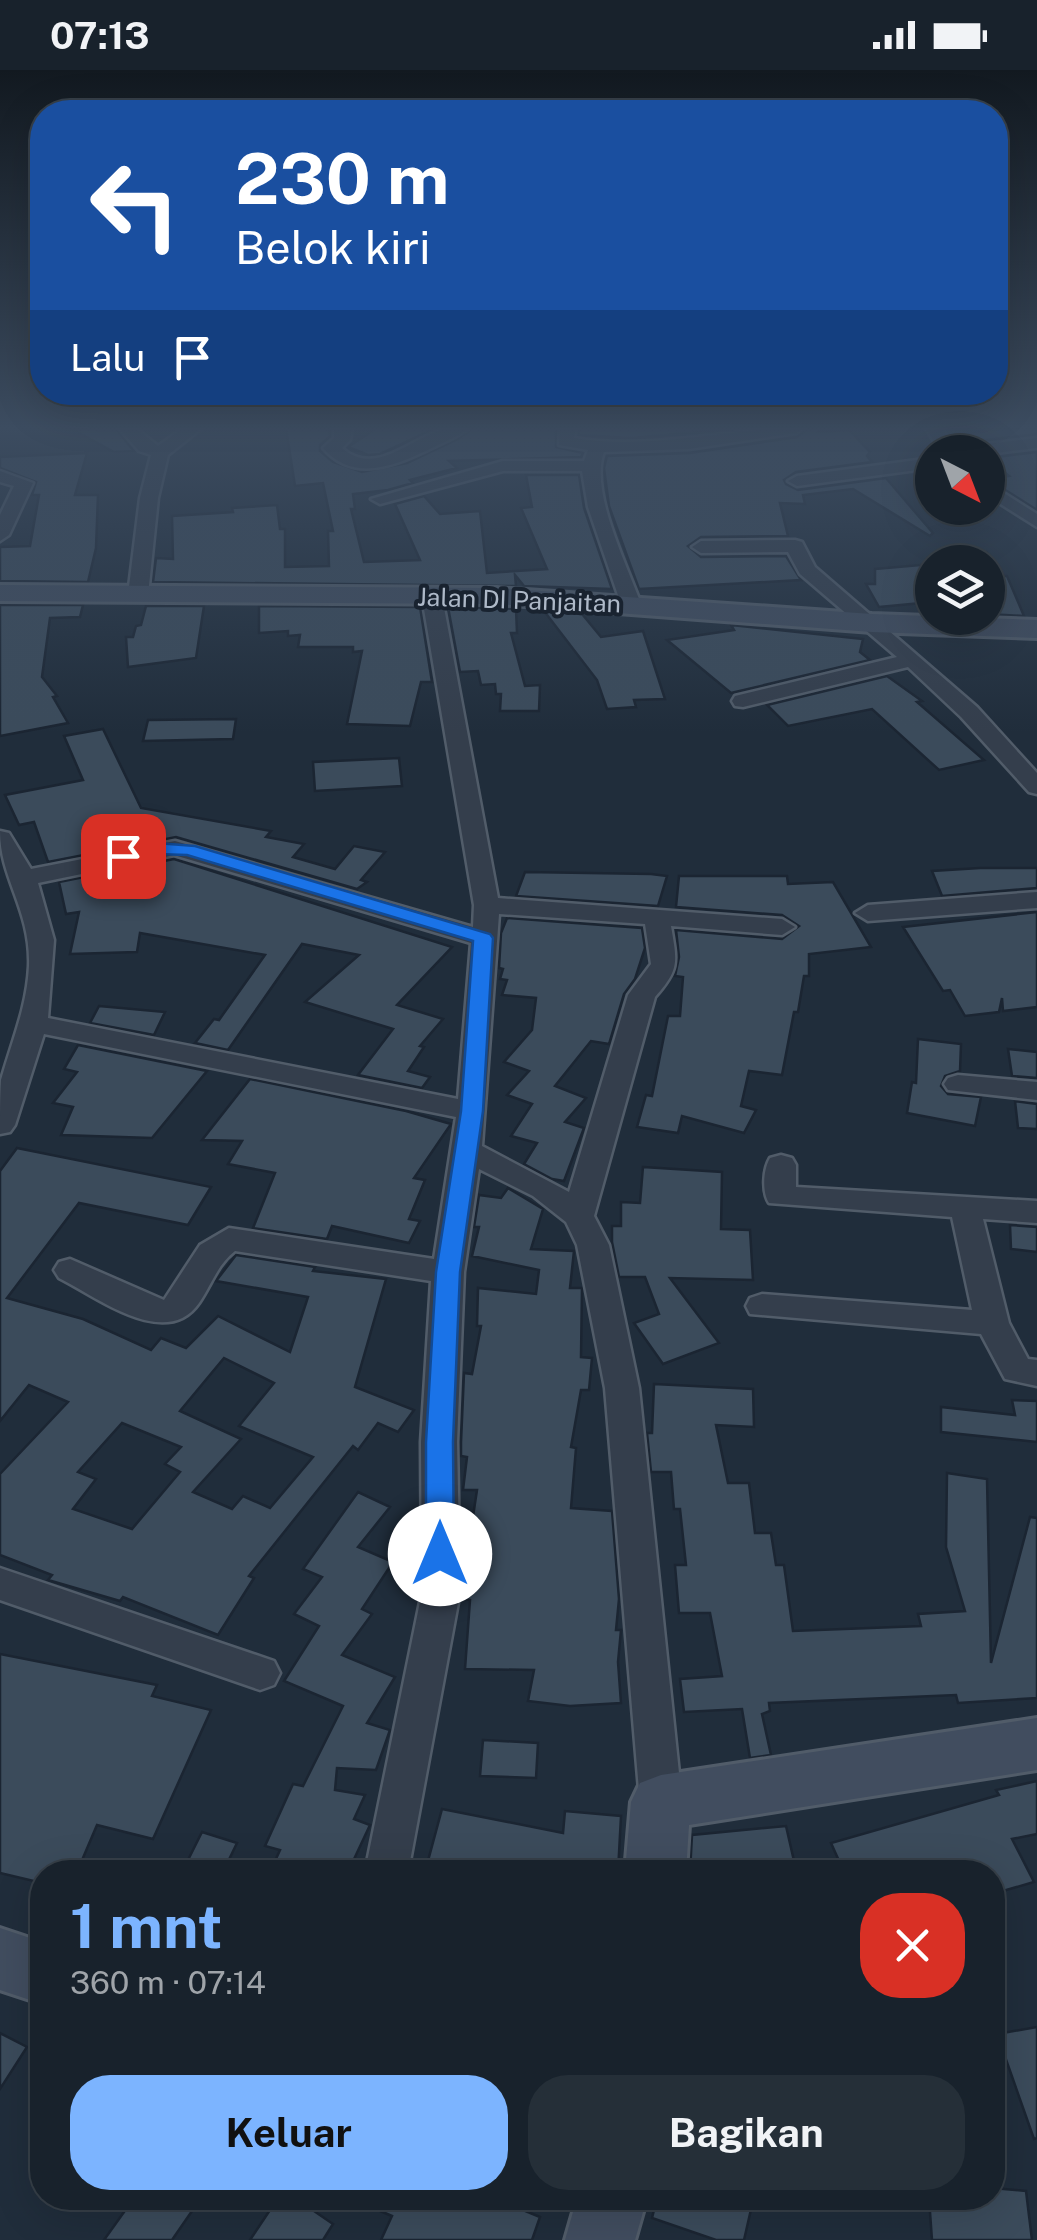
<!DOCTYPE html>
<html lang="id">
<head>
<meta charset="utf-8">
<style>
  :root { --surface:#18222c; --page:#252f38; --text:#f1f3f6; --muted:#9fa4a9; --line:#363f48; --accent:#7cb4ff }
  body { margin:0; font-family:"Public Sans",sans-serif; background:var(--page); color:var(--text); height:100vh; display:flex; flex-direction:column; font-size:38px; white-space:nowrap }
  * { box-sizing:border-box; margin:0 }
  p { font-size:32px; color:var(--muted) }
  .icon { flex:none; width:55px; height:55px; fill:none; stroke:currentColor; stroke-width:2; stroke-linecap:round; stroke-linejoin:round }
  .map { position:relative; flex:1; overflow:hidden }
  .details { position:absolute; left:30px; top:1790px; width:975px; height:350px; display:flex; flex-direction:column; background:var(--surface); border-radius:40px; box-shadow:0 10px 40px #0002,0 0 0 2px var(--line) }
  .details>* { flex:none }
  .hud { position:absolute; left:30px; top:30px; width:978px; height:305px; border-radius:40px; box-shadow:0 10px 40px #0002,0 0 0 2px var(--line); background:#1a4fa0; color:#fff; overflow:hidden }
  .needle { width:65px; rotate:138deg }
  .fabs { position:absolute; left:915px; top:365px; display:grid; gap:20px }
  .fabs a { display:grid; place-items:center; width:90px; height:90px; border-radius:50%; background:var(--surface); box-shadow:0 10px 40px #0002,0 0 0 2px var(--line); font-size:50px }
  .pin { position:absolute; display:grid; place-items:center; width:85px; height:85px; color:#fff; margin:-42px; border-radius:20px; box-shadow:0 5px 15px #0006 }
  .me { position:absolute; width:110px; margin:-55px; rotate:0deg; stroke-linejoin:round; filter:drop-shadow(0 0 8px #0008) }
  .turn { display:flex; align-items:center; gap:35px; height:210px; padding:0 40px; font-size:45px }
  .turn .icon { width:130px; height:130px; stroke-width:2.5 }
  .turn b { display:block; font-size:70px; line-height:85px }
  .then { display:flex; align-items:center; height:95px; padding:0 40px; background:#0003; gap:20px; font-size:38px }
  .round { display:grid; place-items:center; flex:none; width:105px; height:105px; border-radius:40px; background:var(--page) }
  .headline { display:flex; align-items:center; justify-content:space-between; height:170px; padding:0 40px }
  h1 { font-size:60px; font-weight:700; line-height:75px; color:var(--accent) }
  .button { display:flex; gap:20px; margin-top:auto; padding:20px 40px }
  .button a { flex:1; height:115px; border-radius:40px; background:var(--accent); color:#111; font-size:40px; font-weight:700; line-height:115px; text-align:center }
  .button a+a { background:var(--page); color:var(--text) }
  .status { display:flex; justify-content:space-between; align-items:center; height:70px; padding:0 50px; background:var(--surface); direction:ltr }
  .status svg { height:28px; fill:currentColor }
  .map>svg:first-child { display:block }
</style>
</head>
<body>
<div class="status"><b>07:13</b><svg viewBox="0 0 49 12"><path d="M0 12V9h3v3zM5 12V6h3v6zM10 12V3h3v9zM15 12V0h3v12zM26 1h20v11H26zM47 4h2v5h-2z"/></svg></div>
<div class="map">
<svg width="1037" height="2170" viewBox="0 0 1037 2170">
  <rect width="100%" height="100%" fill="#202d3b"/>
  <g fill="#3b4b5b" stroke="#1b2532" stroke-width="2.5" fill-rule="evenodd">
    <polygon points="70,358 115,358 134,381 114,382"/>
    <polygon points="286,358 329,358 330,366 320,375 320,381 333,392 362,402 407,393 458,369 473,358 556,358 556,377 583,383 581,387 449,391 457,398 410,410 413,413 388,420 353,424 355,439 351,439 364,492 420,490 395,434 424,426 440,444 480,441 487,503 547,499 521,438 532,437 526,405 579,405 584,438 612,519 524,516 515,505 516,516 153,512 156,488 173,489 172,446 233,442 232,438 277,435 280,459 285,459 285,497 329,496 328,461 333,461 323,413 295,416"/>
    <polygon points="377,358 436,358 380,384 368,385 348,377"/>
    <polygon points="580,358 743,358 631,368 578,365"/>
    <polygon points="808,358 818,358 818,362 849,360 870,382 867,386 872,392 796,402 784,410 786,414 798,420 886,408 933,463 930,466 853,419 803,425 805,434 780,433 788,466 701,467 688,476 701,487 786,486 801,510 639,519 609,436 604,398 607,386 690,383 797,367"/>
    <polygon points="1011,358 1037,358 1037,364 968,372 958,364"/>
    <polygon points="1037,382 1037,440 988,409 1009,406 988,388"/>
    <polygon points="87,383 75,425 98,425 96,478 88,512 0,511 0,477 30,476 39,425 32,425 36,412 0,398 0,387"/>
    <polygon points="988,484 1001,506 1007,506 1024,546 988,544"/>
    <polygon points="932,494 932,532 879,537 866,514 875,514 875,499"/>
    <polygon points="0,535 83,535 80,547 50,548 42,607 57,626 53,627 68,653 0,666"/>
    <polygon points="146,536 204,536 196,588 128,597 126,567 133,567 136,556 141,555"/>
    <polygon points="259,536 420,537 432,612 421,612 410,656 347,654 362,581 353,582 353,577 298,577 300,565 288,566 288,561 259,563"/>
    <polygon points="448,537 516,539 517,563 511,563 525,616 540,615 539,641 500,641 501,624 496,624 495,614 481,615 478,601 460,602"/>
    <polygon points="544,541 582,544 601,567 643,561 665,629 634,630 636,637 607,639 597,610"/>
    <polygon points="731,555 863,569 860,582 870,590 731,623 667,570 734,560"/>
    <polygon points="887,606 922,631 917,632 984,690 939,700 872,639 788,656 767,635"/>
    <polygon points="236,649 233,669 143,671 148,650"/>
    <polygon points="103,659 141,738 271,761 266,767 304,774 293,787 335,799 354,776 385,782 361,810 367,812 357,819 176,767 48,792 34,752 19,755 5,725 83,710 64,666"/>
    <polygon points="399,688 402,716 315,721 313,692"/>
    <polygon points="174,789 452,877 397,935 443,949 420,976 424,977 408,1001 430,1007 422,1018 358,1005 393,959 305,932 359,885 302,874 228,980 195,973 214,949 219,950 265,885 140,863 137,882 70,884 79,842 66,844 59,812"/>
    <polygon points="980,798 1037,798 1037,818 942,826 932,801"/>
    <polygon points="525,802 651,804 667,806 658,836 516,826"/>
    <polygon points="679,806 787,806 788,814 833,812 871,877 809,884 809,906 804,906 798,942 794,942 782,1005 749,1001 741,1036 756,1040 744,1063 682,1046 678,1063 637,1057 646,1025 652,1026 668,946 680,946 683,907 675,906 679,887 676,860 782,869 799,856 782,845 676,837"/>
    <polygon points="1037,842 1037,937 1003,941 1002,928 999,942 965,946 950,920 943,921 903,857"/>
    <polygon points="507,848 642,858 645,878 635,909 624,924 609,974 591,971 555,1016 586,1028 565,1052 584,1058 564,1111 552,1109 524,1094 537,1073 511,1066 532,1034 507,1025 529,1001 504,992 532,960 536,928 502,925 507,910 500,909 503,899 499,898 501,863"/>
    <polygon points="99,936 165,942 154,965 90,953"/>
    <polygon points="918,969 961,974 960,1001 945,1006 941,1016 948,1024 981,1027 975,1056 907,1043 912,1012 916,1013"/>
    <polygon points="78,975 207,1001 152,1068 61,1065 73,1037 53,1033 77,1002 64,999"/>
    <polygon points="1008,979 1037,982 1037,1008 1012,1006"/>
    <polygon points="250,1009 406,1041 451,1054 414,1108 425,1110 409,1149 420,1151 409,1173 332,1156 327,1169 253,1158 275,1103 228,1094 242,1071 202,1070"/>
    <polygon points="1015,1031 1037,1034 1037,1059 1018,1058"/>
    <path d="M17,1078L211,1117L188,1155L79,1133L7,1228L83,1249L151,1280L161,1268L186,1278L218,1246L290,1282L308,1227L216,1211L236,1185L315,1197L313,1201L386,1209L355,1317L414,1340L398,1362L378,1353L358,1380L353,1376L249,1506L254,1508L218,1565L123,1527L120,1531L48,1510L52,1505L0,1485V1404L68,1332L29,1315L0,1351V1101ZM224,1288L274,1313L239,1356L313,1387L270,1438L243,1426L232,1439L193,1422L241,1369L180,1341ZM122,1353L181,1377L165,1394L180,1402L132,1459L73,1439L96,1409L78,1402Z"/>
    <polygon points="643,1097 722,1102 721,1159 750,1160 753,1210 670,1208 719,1273 663,1294 634,1253 659,1244 645,1207 619,1207 612,1172 612,1156 621,1156 621,1132 640,1133"/>
    <polygon points="508,1118 543,1139 531,1179 574,1181 570,1218 582,1218 581,1287 592,1288 589,1320 581,1320 571,1377 576,1378 571,1438 612,1441 619,1529 616,1560 621,1560 618,1592 621,1633 570,1636 528,1631 534,1600 465,1599 470,1530 465,1529 479,1453 472,1453 477,1420 463,1420 467,1387 461,1386 461,1372 464,1303 472,1304 481,1256 477,1256 478,1218 536,1224 539,1200 472,1186 479,1157 474,1157 479,1125 501,1128"/>
    <polygon points="1010,1155 1037,1157 1037,1182 1011,1179"/>
    <polygon points="654,1314 753,1319 754,1357 716,1355 728,1413 749,1413 755,1463 771,1463 776,1495 784,1495 793,1561 921,1556 918,1544 965,1541 946,1477 947,1403 987,1409 991,1593 1030,1447 1037,1448 1037,1628 958,1633 956,1625 769,1633 770,1641 762,1644 771,1685 750,1688 742,1639 684,1642 680,1609 722,1606 710,1543 679,1543 675,1495 686,1495 680,1439 674,1439 671,1402 651,1402 647,1363 652,1363"/>
    <polygon points="1012,1330 1037,1331 1037,1372 941,1362 941,1337 1015,1345"/>
    <polygon points="358,1422 390,1437 358,1477 393,1492 362,1539 372,1544 342,1585 395,1607 367,1653 390,1660 376,1700 337,1698 335,1720 365,1725 354,1749 370,1755 348,1802 270,1802 280,1780 265,1776 293,1714 303,1716 343,1636 284,1611 319,1556 294,1544 322,1507 303,1499"/>
    <polygon points="0,1584 157,1615 152,1626 211,1640 153,1769 97,1755 77,1802 42,1802 42,1813 0,1803"/>
    <polygon points="483,1670 538,1673 536,1708 480,1706"/>
    <polygon points="1037,1711 1037,1764 1012,1769 1034,1812 996,1823 992,1802 844,1802 831,1773 999,1725 996,1720"/>
    <polygon points="442,1739 563,1763 565,1741 621,1746 618,1802 425,1802"/>
    <polygon points="786,1756 794,1791 762,1794 763,1802 690,1802 692,1765"/>
    <polygon points="202,1762 237,1773 223,1802 182,1802"/>
    <polygon points="1037,1957 1037,2068 1034,2069 997,1964"/>
    <polygon points="0,1963 27,1977 0,2019"/>
    <polygon points="992,2118 1026,2121 1032,2170 932,2170 929,2128 992,2128"/>
    <polygon points="134,2128 201,2128 172,2170 104,2170"/>
    <polygon points="278,2128 295,2128 333,2154 323,2170 250,2170"/>
    <polygon points="350,2128 494,2128 540,2147 532,2170 381,2170 392,2146"/>
    <polygon points="657,2128 730,2128 752,2135 744,2170 716,2170 652,2148"/>
  </g>
  <g fill="none" stroke-linecap="round" stroke-linejoin="round">
    <g stroke="#515c69" stroke-width="5">
      <g id="street">
        <polygon points="119,358 136,358 158,376 183,358 202,358 168,385 158,428 148,525 138,531 128,525 140,428 151,385 139,381"/>
        <path d="M334,358H352L350,370L342,378C376,408 411,367 445,359C452,357 462,358 469,358C459,366 446,371 434,377C397,395 354,414 323,378L334,368Z"/>
        <path d="M560,358H576L574,368C650,381 728,358 804,358L796,363L689,379L604,382C589,420 627,495 641,534L631,540L621,534L588,437L582,401H503L380,434L371,429L503,391H584L588,380L559,375Z"/>
        <polygon points="926,358 942,358 954,378 1037,368 1037,378 988,384 940,382"/>
        <polygon points="932,388 932,398 797,416 788,411 797,406"/>
        <polygon points="0,401 33,413 9,465 0,471 0,445 14,416 0,412"/>
        <polygon points="988,413 1037,444 1037,457 988,426"/>
        <polygon points="795,470 802,472 815,497 977,637 1037,703 1037,724 1029,722 961,647 908,597 743,637 735,636 732,631 735,626 897,587 800,504 788,482 701,483 692,477 701,471"/>
        <path d="M432,521L442,527L498,828L782,849L795,857L782,865L671,856C677,892 680,899 655,927L594,1146L609,1175L639,1318L682,1732L676,1746L661,1751L646,1746L640,1732L605,1318L577,1175L566,1152L533,1126L479,1099L464,1202L457,1372L460,1522L408,1802H365L422,1522L421,1372L431,1211L235,1181C217,1195 212,1214 199,1233C166,1281 97,1227 59,1208L54,1200L59,1192L70,1189L164,1230L200,1175L229,1158L434,1189L456,1047L44,964L15,1055L10,1062L0,1064C0,1047 0,1026 1,1010C12,971 27,937 29,896C31,840 0,809 0,761L9,763L31,799L175,771L473,857L474,835L422,527ZM174,785L471,873L458,1029L48,948L54,870L38,813ZM499,844L645,854L651,894L628,925L569,1122L482,1076Z"/>
        <polygon points="1037,822 1037,838 868,851 855,843 868,835"/>
        <polygon points="958,1005 1037,1012 1037,1030 948,1020 944,1014 948,1008"/>
        <path d="M781,1085L792,1088L796,1095V1117L1037,1131V1153L983,1149L1009,1253L1028,1289L1037,1290V1316L1005,1309L981,1264L750,1244L746,1236L750,1228L762,1224L972,1240L952,1147L769,1133C762,1122 763,1100 770,1088Z"/>
        <polygon points="0,1498 274,1591 280,1603 274,1615 260,1620 0,1530"/>
      </g>
    </g>
    <g stroke="#515c69" stroke-width="6">
      <g id="secondary">
        <polygon points="0,515 497,518 872,544 1037,550 1037,568 872,562 497,534 0,531"/>
        <polygon points="1037,1648 1037,1700 689,1755 686,1802 625,1802 631,1732 640,1713 661,1705"/>
        <polygon points="0,1858 42,1872 42,1934 0,1920"/>
        <polygon points="577,2128 647,2128 635,2170 565,2170"/>
      </g>
    </g>
    <use href="#street" fill="#343e4c" fill-rule="evenodd"/>
    <use href="#secondary" fill="#414d5f" fill-rule="evenodd"/>
  </g>
  <linearGradient id="sky" x2="0" y2="1"><stop stop-color="#121920"/><stop offset="0.54" stop-color="#3c4c60"/><stop offset="1" stop-color="#3c4c60" stop-opacity="0"/></linearGradient>
  <rect width="1037" height="662" fill="url(#sky)"/>
  <polygon fill="#1a73e8" stroke="#114b97" stroke-width="2.5" points="156,773 195,776 490,864 493,868 483,1041 460,1202 453,1372 454,1484 450,1492 440,1496 430,1492 426,1484 426,1372 436,1202 461,1041 473,871 187,785 156,784 123,792 113,786"/>
  <g text-anchor="middle" stroke-width="8" stroke-linejoin="round" paint-order="stroke">
    <g font-size="25" fill="#aeb9c8" stroke="#192330">
      <text transform="translate(519 530) rotate(2)" y="9">Jalan DI Panjaitan</text>
    </g>
  </g>
</svg>
<div class="fabs">
<a><svg class="needle" viewBox="-14 -14 28 28"><path d="M0-13l5 13h-10z" fill="#e53935"/><path d="M0 13l5-13h-10z" fill="#9fa4a9"/></svg></a>
<a><svg class="icon" aria-label="layers" viewBox="0 0 24 24"><path d="M12 4l9 5-9 5-9-5zM3 14l9 5 9-5"/></svg></a>
</div>
<div class="pin" style="left:123px;top:786px;background:#d93025"><svg class="icon" aria-label="arrive" viewBox="0 0 24 24"><path d="M6 21V4h12l-3 4 3 4H6"/></svg></div>
<svg class="me" style="left:440px;top:1484px" viewBox="-20 -20 40 40"><circle r="19" fill="#fff"/><path d="M0-13L10 11 0 6-10 11z" fill="#1a73e8"/></svg>
<div class="hud">
<div class="turn"><svg class="icon" aria-label="left" viewBox="0 0 24 24"><path d="M17 20v-9H6M10 6l-5 5 5 5"/></svg><div><b>230 m</b>Belok kiri</div></div>
<div class="then">Lalu<svg class="icon" aria-label="arrive" viewBox="0 0 24 24"><path d="M6 21V4h12l-3 4 3 4H6"/></svg></div>
</div>
<section class="details">
<div class="headline"><div><h1>1 mnt</h1><p>360 m · 07:14</p></div><a class="round" style="background:#d93025;color:#fff"><svg class="icon" aria-label="close" viewBox="0 0 24 24"><path d="M6 6l12 12M18 6L6 18"/></svg></a></div>
<div class="button"><a>Keluar</a><a>Bagikan</a></div>
</section>
</div>
</body>
</html>
